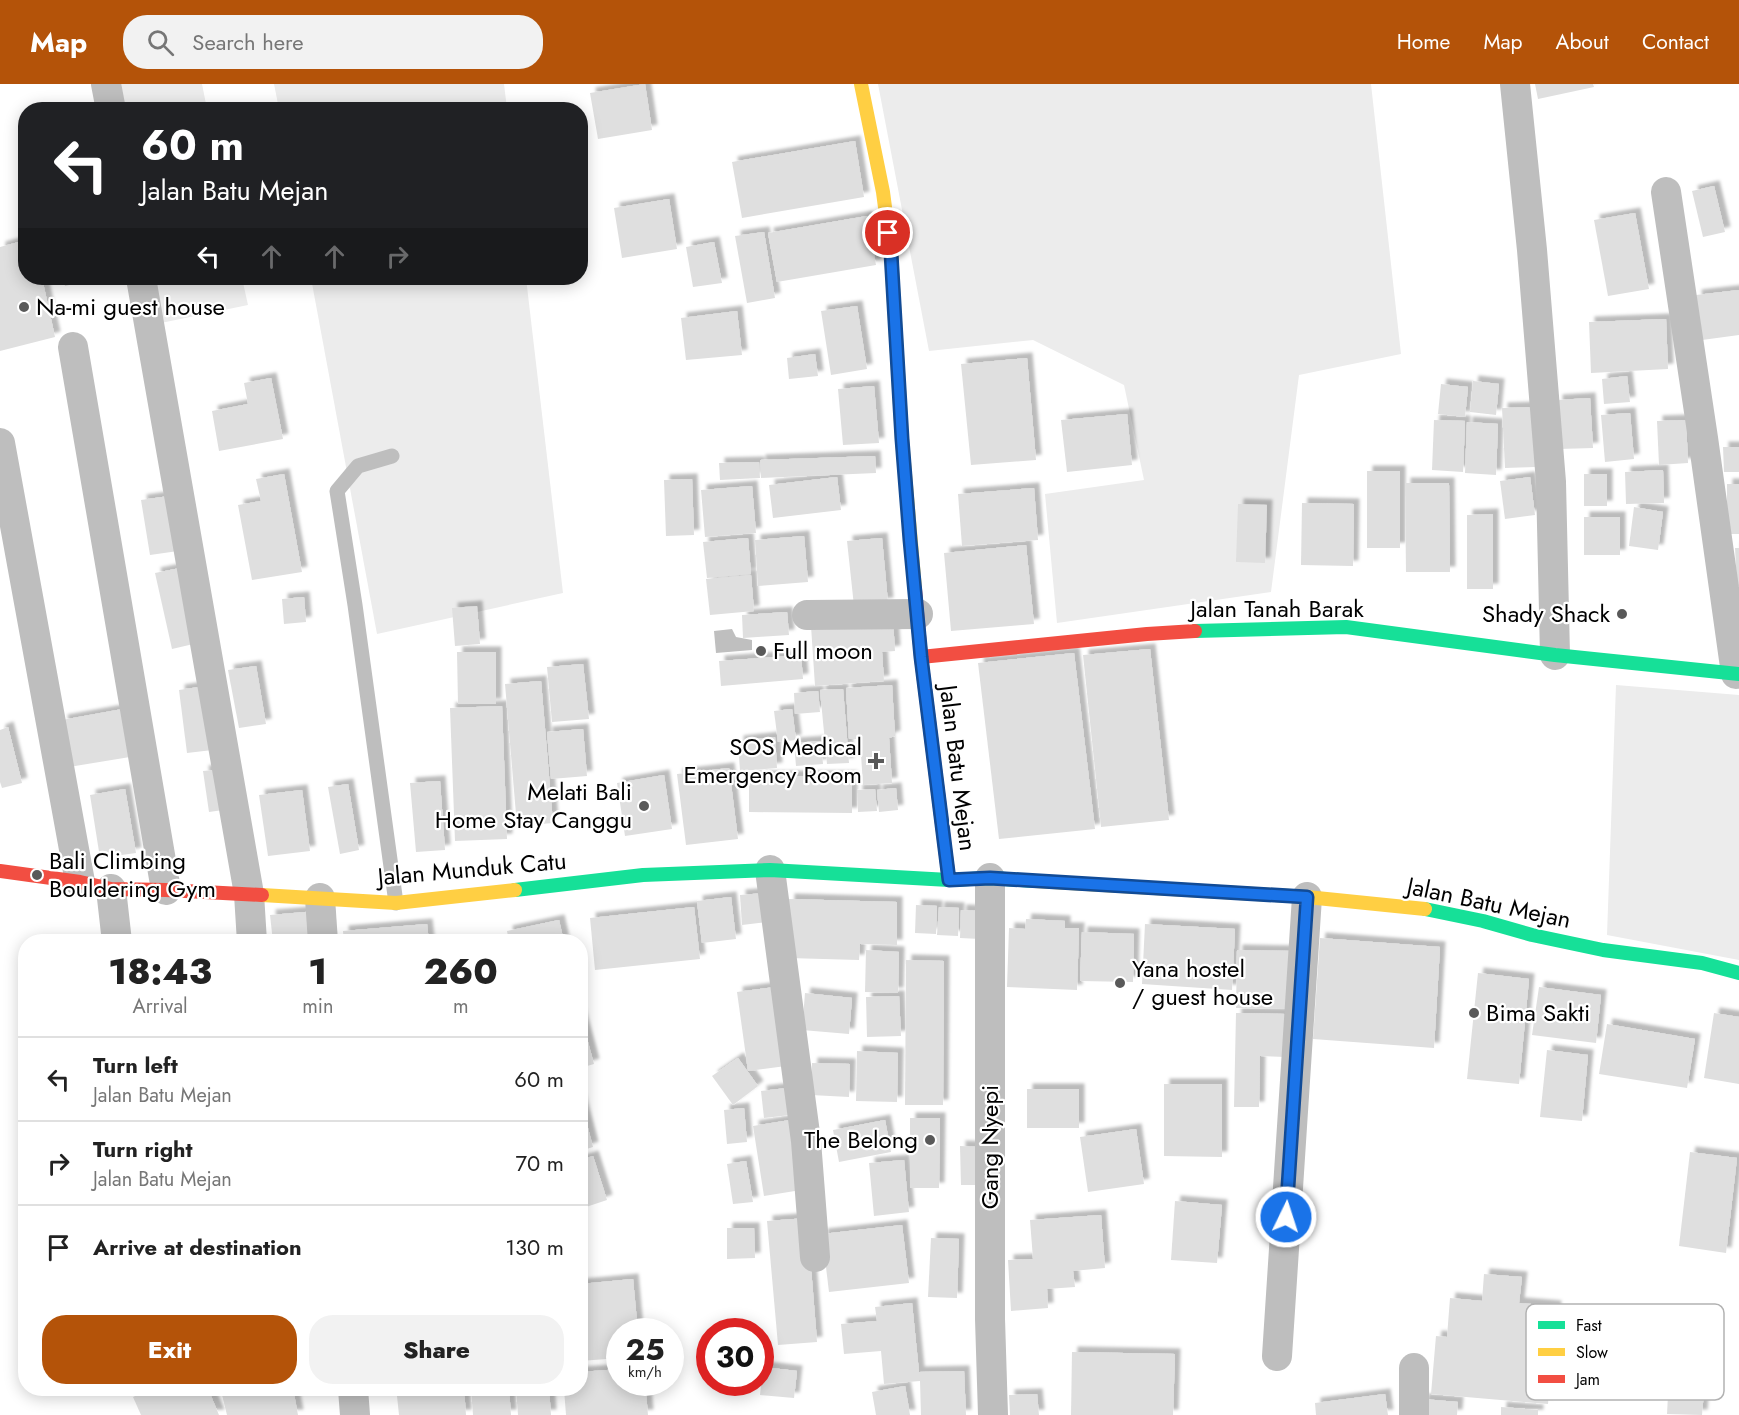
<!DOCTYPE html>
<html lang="en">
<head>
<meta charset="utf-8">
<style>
  :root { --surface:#fff; --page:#f2f2f2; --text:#222; --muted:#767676; --line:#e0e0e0; --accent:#b45309 }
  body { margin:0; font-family:Jost,sans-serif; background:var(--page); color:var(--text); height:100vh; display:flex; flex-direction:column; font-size:22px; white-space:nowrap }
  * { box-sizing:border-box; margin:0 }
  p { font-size:20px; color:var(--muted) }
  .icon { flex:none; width:33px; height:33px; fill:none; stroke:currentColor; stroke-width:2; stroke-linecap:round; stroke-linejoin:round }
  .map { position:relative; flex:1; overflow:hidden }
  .sheet { position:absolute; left:18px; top:850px; width:570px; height:462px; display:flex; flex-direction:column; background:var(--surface); border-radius:24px; box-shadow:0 3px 15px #0003 }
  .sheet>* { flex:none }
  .guide { position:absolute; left:18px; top:18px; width:570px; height:183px; border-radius:24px; box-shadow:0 3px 15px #0003; background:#202124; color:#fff; overflow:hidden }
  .speed { position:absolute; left:606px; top:1234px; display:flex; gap:12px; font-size:30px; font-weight:700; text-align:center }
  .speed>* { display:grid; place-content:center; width:78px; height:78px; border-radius:50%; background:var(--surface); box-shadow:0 3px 15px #0003; line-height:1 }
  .speed small { font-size:15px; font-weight:400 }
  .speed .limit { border:9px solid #d22; background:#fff; color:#111 }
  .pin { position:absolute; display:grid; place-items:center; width:51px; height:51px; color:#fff; margin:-26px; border:3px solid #fff; border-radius:50%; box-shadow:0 2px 6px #0007 }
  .me { position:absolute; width:66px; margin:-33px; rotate:4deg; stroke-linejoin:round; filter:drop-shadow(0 0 4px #0008) }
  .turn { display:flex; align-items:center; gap:21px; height:126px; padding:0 24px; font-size:27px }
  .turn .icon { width:78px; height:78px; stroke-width:2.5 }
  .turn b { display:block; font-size:42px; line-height:51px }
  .lanes { display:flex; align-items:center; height:57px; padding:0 24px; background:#0003; justify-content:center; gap:30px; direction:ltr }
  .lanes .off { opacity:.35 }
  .eta { display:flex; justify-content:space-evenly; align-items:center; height:102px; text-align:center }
  .eta b { font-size:36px; font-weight:800; line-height:42px }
  .cta { display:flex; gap:12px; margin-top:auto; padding:12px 24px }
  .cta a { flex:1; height:69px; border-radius:24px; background:var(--accent); color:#fff; font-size:24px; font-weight:800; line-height:69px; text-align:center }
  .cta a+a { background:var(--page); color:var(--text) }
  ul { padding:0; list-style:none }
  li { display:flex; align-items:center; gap:18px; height:84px; padding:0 24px; border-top:2px solid var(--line) }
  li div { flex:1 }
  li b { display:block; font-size:22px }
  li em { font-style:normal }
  header { display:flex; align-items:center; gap:36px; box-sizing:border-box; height:84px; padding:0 30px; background:var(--accent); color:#fff }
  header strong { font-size:28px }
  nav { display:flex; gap:33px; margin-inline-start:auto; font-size:21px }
  .search { width:420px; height:54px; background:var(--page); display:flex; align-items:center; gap:15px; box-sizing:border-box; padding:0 21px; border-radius:24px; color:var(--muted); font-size:22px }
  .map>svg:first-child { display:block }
</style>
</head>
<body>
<header>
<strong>Map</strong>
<div class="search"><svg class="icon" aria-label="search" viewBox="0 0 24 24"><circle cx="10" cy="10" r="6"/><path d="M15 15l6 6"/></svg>Search here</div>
<nav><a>Home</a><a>Map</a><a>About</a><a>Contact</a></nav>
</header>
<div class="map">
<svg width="1739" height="1331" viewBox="0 0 1739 1331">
  <defs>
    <filter id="shadow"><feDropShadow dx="5.5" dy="-5.5" stdDeviation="1.5" flood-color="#0004"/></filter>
  </defs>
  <rect width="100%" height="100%" fill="#fff"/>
  <g fill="#ececec">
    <polygon points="108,0 202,0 207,25 114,25"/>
    <polygon points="274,0 504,0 507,25 279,25"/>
    <polygon points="878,0 1371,0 1401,270 1299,291 1271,508 1057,539 1045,410 1144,396 1124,301 1033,256 929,267"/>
    <polygon points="151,194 242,194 248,221 161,239"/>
    <polygon points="311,194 526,194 563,509 377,550"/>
    <polygon points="1616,601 1739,611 1739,876 1607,851"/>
  </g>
  <polygon fill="#bfbfbf" points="732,545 736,553 752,556 752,566 716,569 714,547"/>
  <g fill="#dfdfdf" filter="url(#shadow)">
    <polygon points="645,0 652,46 598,55 590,9"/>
    <polygon points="1535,0 1593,0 1594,3 1538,15"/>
    <polygon points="855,57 864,113 742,134 732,78"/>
    <polygon points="1714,102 1725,148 1703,153 1692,107"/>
    <polygon points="669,115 677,165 622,174 614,124"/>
    <polygon points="1635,129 1649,205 1608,212 1594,136"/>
    <polygon points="867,132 876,181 777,198 768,149"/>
    <polygon points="764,148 775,214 747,219 735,152"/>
    <polygon points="26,156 26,194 42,194 55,253 0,267 0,163"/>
    <polygon points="714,158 722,199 693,203 686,163"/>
    <polygon points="63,194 99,194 65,202"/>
    <polygon points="1739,206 1739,251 1702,256 1696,211"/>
    <polygon points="857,222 867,285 831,291 821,227"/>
    <polygon points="737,227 742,271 686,276 681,234"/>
    <polygon points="1666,235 1668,285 1591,289 1589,238"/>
    <polygon points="815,270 818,292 789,295 787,274"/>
    <polygon points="1027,274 1036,376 971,381 961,280"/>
    <polygon points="1627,292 1630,318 1604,320 1602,295"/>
    <polygon points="271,294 283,355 219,367 212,327 248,320 244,299"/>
    <polygon points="1473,297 1499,300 1496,331 1470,328"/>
    <polygon points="1441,300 1468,303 1465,333 1438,330"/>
    <polygon points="874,302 879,359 843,361 838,305"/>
    <polygon points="1590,314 1593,364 1559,365 1557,316"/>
    <polygon points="1533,323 1536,383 1505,384 1502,324"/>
    <polygon points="1630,329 1634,375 1605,378 1601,331"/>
    <polygon points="1127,330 1132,381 1067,388 1061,336"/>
    <polygon points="1434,336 1465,337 1463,388 1432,386"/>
    <polygon points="1686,336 1688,379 1659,381 1657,337"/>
    <polygon points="1467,338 1498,340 1496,391 1465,389"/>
    <polygon points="1723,363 1739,363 1739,388 1724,388"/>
    <polygon points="875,372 876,389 761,394 760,376"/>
    <polygon points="759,378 760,394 720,396 719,379"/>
    <polygon points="1663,386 1664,419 1626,420 1625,388"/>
    <rect x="1367" y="387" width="33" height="77"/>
    <polygon points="284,390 302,488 252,496 238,421 261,417 256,395"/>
    <rect x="1584" y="390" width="23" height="32"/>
    <polygon points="837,393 841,426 773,434 769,401"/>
    <polygon points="1530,393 1535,431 1505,435 1500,397"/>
    <polygon points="692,395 694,451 666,452 664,396"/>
    <polygon points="1405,399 1449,399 1450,488 1406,488"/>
    <rect x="1727" y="400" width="12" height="50"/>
    <polygon points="752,402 756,449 705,453 701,406"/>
    <polygon points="1034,404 1038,456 962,462 958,410"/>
    <polygon points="176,411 185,466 150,471 141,416"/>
    <polygon points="1302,419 1354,420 1353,482 1301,481"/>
    <polygon points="1238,420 1267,421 1265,479 1236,478"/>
    <polygon points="1634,423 1663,428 1658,466 1629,462"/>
    <polygon points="1493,430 1493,505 1467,505 1467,431"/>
    <rect x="1584" y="433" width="36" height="38"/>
    <polygon points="804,452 808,498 758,502 755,456"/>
    <polygon points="748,454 751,490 707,494 703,458"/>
    <polygon points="882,454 888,519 854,522 847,457"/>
    <polygon points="1026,461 1034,540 951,547 944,469"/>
    <polygon points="1735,464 1739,464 1739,502 1737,502"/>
    <polygon points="185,483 202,558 172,565 155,489"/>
    <polygon points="751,491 754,527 710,531 706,495"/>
    <polygon points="304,513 306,538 284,540 282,515"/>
    <polygon points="477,522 480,560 455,562 452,524"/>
    <polygon points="787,528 789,551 743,554 742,531"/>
    <polygon points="893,537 895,567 882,568 884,597 815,602 811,542"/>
    <polygon points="1150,565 1169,736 1101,743 1083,571"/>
    <polygon points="457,568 496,568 496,620 458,620"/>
    <polygon points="1074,569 1095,745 999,755 978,579"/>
    <polygon points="801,571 803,595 721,602 719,577"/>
    <polygon points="583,580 589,635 552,638 547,583"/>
    <polygon points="256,582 266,640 239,644 228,586"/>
    <polygon points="541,597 553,739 517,742 505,600"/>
    <polygon points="212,601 221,665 187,669 179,606"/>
    <polygon points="892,601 895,652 889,654 892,699 863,701 860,655 849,655 846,604"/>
    <polygon points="843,605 849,679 827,680 820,606"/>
    <polygon points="818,607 820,628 795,630 794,609"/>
    <polygon points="502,622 507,755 455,757 450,624"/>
    <polygon points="128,624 136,672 69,683 62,636"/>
    <polygon points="792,625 796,656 778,658 774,627"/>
    <polygon points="8,643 22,699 2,704 0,698 0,646"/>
    <polygon points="583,645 587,692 551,695 547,648"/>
    <polygon points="775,653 777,684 740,687 738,657"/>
    <polygon points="821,657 823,680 796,682 794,659"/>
    <polygon points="729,684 738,755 686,761 677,690"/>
    <polygon points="224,685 230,725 209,728 203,687"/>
    <polygon points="664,691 672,745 625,752 617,699"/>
    <polygon points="749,692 852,692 852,729 749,728"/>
    <polygon points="440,697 445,766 416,768 410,699"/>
    <polygon points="348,700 359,766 340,770 328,703"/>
    <polygon points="896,704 898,726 879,728 877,706"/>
    <polygon points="125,705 136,769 100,774 90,711"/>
    <polygon points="875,705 877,727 858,728 857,706"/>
    <polygon points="302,706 310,767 268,772 259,711"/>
    <polygon points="766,809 768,838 742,841 740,811"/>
    <polygon points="731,813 736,855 702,859 697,817"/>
    <polygon points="789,815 897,818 897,861 860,860 859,876 788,874"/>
    <polygon points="916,821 937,822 936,850 915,849"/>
    <polygon points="694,823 700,875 595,886 590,834"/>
    <polygon points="939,823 959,824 958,852 937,851"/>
    <polygon points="961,826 982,827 980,855 960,854"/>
    <polygon points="317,827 320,858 273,858 270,831"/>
    <polygon points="1026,835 1065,837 1065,844 1079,844 1077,906 1007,903 1009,844 1025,845"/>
    <polygon points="559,836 564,858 509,858 507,847"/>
    <polygon points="427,840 429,858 344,858 343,847"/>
    <polygon points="1145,840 1235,845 1232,906 1142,900"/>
    <polygon points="1082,848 1134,850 1133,898 1080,897"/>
    <polygon points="1320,854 1440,863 1434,964 1313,955"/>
    <polygon points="866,866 899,868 898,909 865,908"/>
    <polygon points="1237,866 1292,867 1291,925 1236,924"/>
    <polygon points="906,876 944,877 943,1021 905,1021"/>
    <polygon points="1478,889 1529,895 1519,1000 1467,995"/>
    <polygon points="775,903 786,982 748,987 737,908"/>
    <polygon points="1539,903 1601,911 1596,959 1532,951"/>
    <polygon points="805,909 852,914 849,950 802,946"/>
    <polygon points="899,912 901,952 867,953 866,913"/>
    <polygon points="580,929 594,980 580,984"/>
    <polygon points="1236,929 1285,930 1285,973 1260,972 1259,1023 1234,1023"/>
    <polygon points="1714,929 1739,933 1739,1000 1704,994"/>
    <polygon points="1607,940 1695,955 1687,1004 1599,990"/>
    <polygon points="1547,966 1588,971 1582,1037 1540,1033"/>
    <polygon points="857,967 898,969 897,1018 856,1017"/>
    <polygon points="738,974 758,1002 733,1021 712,992"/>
    <polygon points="812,979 850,980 849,1013 811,1011"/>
    <polygon points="1164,1000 1222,1000 1222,1073 1164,1072"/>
    <polygon points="787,1004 790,1031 764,1034 761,1007"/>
    <rect x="1027" y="1005" width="52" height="39"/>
    <polygon points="580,1014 593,1063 580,1067"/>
    <polygon points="744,1024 747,1058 727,1060 724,1026"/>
    <polygon points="910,1034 940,1034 939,1104 910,1104"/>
    <polygon points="790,1036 801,1106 764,1112 753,1042"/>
    <polygon points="885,1036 891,1068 839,1078 833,1046"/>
    <polygon points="1136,1045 1144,1100 1088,1108 1080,1053"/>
    <polygon points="960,1062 982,1063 982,1101 961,1101"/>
    <polygon points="1690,1068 1737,1074 1726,1169 1679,1162"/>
    <polygon points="593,1072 607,1116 580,1125 580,1076"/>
    <polygon points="904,1076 909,1128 874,1132 869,1079"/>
    <polygon points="746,1077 753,1118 733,1120 727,1080"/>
    <polygon points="1175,1117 1222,1121 1217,1179 1171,1176"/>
    <polygon points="1101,1131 1105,1184 1073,1187 1075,1203 1047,1205 1048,1224 1011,1227 1008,1176 1033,1175 1030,1136"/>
    <polygon points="807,1134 817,1258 778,1261 767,1137"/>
    <polygon points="902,1141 909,1199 829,1208 822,1150"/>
    <polygon points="727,1144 754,1144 755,1174 727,1175"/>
    <polygon points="931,1154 959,1155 957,1214 928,1213"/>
    <polygon points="1484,1190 1522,1193 1519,1219 1556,1222 1548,1320 1431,1310 1436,1252 1447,1253 1450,1214 1482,1217"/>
    <polygon points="633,1195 638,1248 620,1248 620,1274 580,1277 580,1200"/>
    <polygon points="912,1219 919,1288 964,1287 966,1331 921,1331 920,1297 884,1300 881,1267 844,1270 841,1240 877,1237 875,1223"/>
    <polygon points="1072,1268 1175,1270 1173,1331 1071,1331"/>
    <polygon points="763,1283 797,1287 794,1314 760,1311"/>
    <polygon points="620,1285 620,1299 645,1299 648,1331 566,1331 564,1305 580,1305 580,1288"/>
    <polygon points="1669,1292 1705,1295 1702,1331 1667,1330"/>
    <polygon points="905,1302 910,1331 876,1331 872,1308"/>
    <polygon points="151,1305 208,1305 219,1331 141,1331 133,1313"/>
    <polygon points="248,1305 293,1305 298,1331 227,1331 222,1311"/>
    <polygon points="431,1305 464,1305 466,1331 399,1331 397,1312 432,1309"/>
    <polygon points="471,1305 509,1305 511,1331 473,1331"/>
    <polygon points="516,1305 549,1305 551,1331 518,1331"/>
    <polygon points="1037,1310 1039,1331 1010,1331 1009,1311"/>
    <polygon points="1385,1310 1388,1331 1316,1331 1315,1319"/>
    <polygon points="1423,1315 1458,1318 1457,1331 1421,1331"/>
    <polygon points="1501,1323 1538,1326 1538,1331 1501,1331"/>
  </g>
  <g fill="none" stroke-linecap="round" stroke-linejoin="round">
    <polyline stroke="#bebebe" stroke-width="15" points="392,372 358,382 337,407 355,521 396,819"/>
    <g stroke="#bebebe" stroke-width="30">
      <polyline points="106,0 111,26"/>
      <polyline points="1515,0 1532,166 1551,398 1555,571"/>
      <polyline points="1666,108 1703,354 1736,590"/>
      <polyline points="141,194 249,810 252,858"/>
      <polyline points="73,263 166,806"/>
      <polyline points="0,359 80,798"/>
      <polyline points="807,531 918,530"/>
      <polyline points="770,786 806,1057 815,1173"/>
      <polyline points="990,794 990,1235 993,1331"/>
      <polyline points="111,805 117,858"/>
      <polyline points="320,814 323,858"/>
      <polyline points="1277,1272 1307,813"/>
      <polyline points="353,1305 355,1331"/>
      <polyline points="1414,1331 1414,1284"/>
    </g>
    <g stroke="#16e098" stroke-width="14">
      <polyline points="1195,547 1346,543 1555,571 1739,590"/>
      <polyline points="515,806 643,791 770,786 949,796 990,794 1035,797"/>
      <polyline points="1425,825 1483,837 1532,851 1603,866 1702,879 1739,889"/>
    </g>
    <g stroke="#ffcf43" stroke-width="14">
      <polyline points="861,0 883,108 891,169 902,355 915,505"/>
      <polyline points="1035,797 1307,813 1425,825"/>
      <polyline points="262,811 396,819 515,806"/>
    </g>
    <g stroke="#f24e42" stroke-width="14">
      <polyline points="915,505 921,573 949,796"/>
      <polyline points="921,573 1147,550 1195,547"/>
      <polyline points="0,787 80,798 111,805 166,806 262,811"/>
    </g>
  </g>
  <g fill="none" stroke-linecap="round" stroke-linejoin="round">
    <g stroke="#114b97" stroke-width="15">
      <polyline id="route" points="888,149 891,169 902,355 910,456 921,573 949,796 990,794 1307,813 1286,1133"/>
    </g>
    <use href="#route" stroke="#1a73e8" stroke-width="10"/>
  </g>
  <g fill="#595959" stroke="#fff" stroke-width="2">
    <circle cx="24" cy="223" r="6"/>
    <circle cx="1622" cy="530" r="6"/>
    <circle cx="761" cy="567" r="6"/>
    <path d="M873 668h6v6h6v6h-6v6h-6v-6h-6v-6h6z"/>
    <circle cx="644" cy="722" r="6"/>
    <circle cx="37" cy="791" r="6"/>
    <circle cx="1120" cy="899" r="6"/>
    <circle cx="1474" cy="929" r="6"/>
    <circle cx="930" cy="1056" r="6"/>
  </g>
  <g text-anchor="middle" stroke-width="4.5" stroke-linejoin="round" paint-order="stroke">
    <g font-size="24" fill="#000" stroke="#fff" text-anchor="start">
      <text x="36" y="231">Na-mi guest house</text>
      <text x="1610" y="538" text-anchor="end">Shady Shack</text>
      <text x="773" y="575">Full moon</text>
      <text x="862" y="671" text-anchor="end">SOS Medical<tspan x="862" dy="28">Emergency Room</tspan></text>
      <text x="632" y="716" text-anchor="end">Melati Bali<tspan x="632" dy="28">Home Stay Canggu</tspan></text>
      <text x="49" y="785">Bali Climbing<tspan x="49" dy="28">Bouldering Gym</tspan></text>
      <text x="1132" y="893">Yana hostel<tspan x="1132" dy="28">/ guest house</tspan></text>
      <text x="1486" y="937">Bima Sakti</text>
      <text x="918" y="1064" text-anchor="end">The Belong</text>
    </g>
    <g font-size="24" fill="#000" stroke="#fff">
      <text x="1277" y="533">Jalan Tanah Barak</text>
      <text transform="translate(958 684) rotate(83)" y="8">Jalan Batu Mejan</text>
      <text transform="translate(472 785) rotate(-5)" y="8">Jalan Munduk Catu</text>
      <text transform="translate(1489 819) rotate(12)" y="8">Jalan Batu Mejan</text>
      <text transform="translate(990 1063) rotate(-90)" y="8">Gang Nyepi</text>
    </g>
  </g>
  <rect x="1526" y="1220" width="198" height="96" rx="9" fill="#fff" stroke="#b2b2b2" stroke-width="1.5"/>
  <rect x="1538" y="1237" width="27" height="8" fill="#16e098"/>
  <rect x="1538" y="1264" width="27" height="8" fill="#ffcf43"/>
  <rect x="1538" y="1291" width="27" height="8" fill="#f24e42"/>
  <g font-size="16" fill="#000">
    <text x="1576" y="1247">Fast</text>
    <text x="1576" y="1274">Slow</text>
    <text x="1576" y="1301">Jam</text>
  </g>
</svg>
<div class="speed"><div>25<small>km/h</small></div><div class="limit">30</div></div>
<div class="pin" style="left:888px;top:149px;background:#d93025"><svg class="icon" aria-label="arrive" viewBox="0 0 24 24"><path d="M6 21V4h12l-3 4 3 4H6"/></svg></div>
<svg class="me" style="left:1286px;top:1133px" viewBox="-20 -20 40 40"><circle r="17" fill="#1a73e8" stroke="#fff" stroke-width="3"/><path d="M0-11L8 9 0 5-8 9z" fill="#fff"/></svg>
<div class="guide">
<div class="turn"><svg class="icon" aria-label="left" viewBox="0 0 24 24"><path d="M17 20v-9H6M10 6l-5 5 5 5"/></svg><div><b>60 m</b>Jalan Batu Mejan</div></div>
<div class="lanes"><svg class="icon" aria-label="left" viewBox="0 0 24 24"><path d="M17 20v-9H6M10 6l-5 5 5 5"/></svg><svg class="icon off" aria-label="ahead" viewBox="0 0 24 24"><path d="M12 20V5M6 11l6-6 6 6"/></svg><svg class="icon off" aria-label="ahead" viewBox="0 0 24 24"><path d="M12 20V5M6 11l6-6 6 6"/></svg><svg class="icon off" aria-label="right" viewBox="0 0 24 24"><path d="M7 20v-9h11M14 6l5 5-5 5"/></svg></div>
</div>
<section class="sheet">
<div class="eta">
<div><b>18:43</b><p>Arrival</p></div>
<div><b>1</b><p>min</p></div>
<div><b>260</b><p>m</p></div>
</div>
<ul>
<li><svg class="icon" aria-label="left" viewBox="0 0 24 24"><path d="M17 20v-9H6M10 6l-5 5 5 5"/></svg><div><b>Turn left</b><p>Jalan Batu Mejan</p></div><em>60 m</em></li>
<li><svg class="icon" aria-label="right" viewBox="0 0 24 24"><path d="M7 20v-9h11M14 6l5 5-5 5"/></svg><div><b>Turn right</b><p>Jalan Batu Mejan</p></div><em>70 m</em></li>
<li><svg class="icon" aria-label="arrive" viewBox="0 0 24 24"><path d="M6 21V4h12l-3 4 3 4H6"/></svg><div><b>Arrive at destination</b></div><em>130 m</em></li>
</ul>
<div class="cta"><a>Exit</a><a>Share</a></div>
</section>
</div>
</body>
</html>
